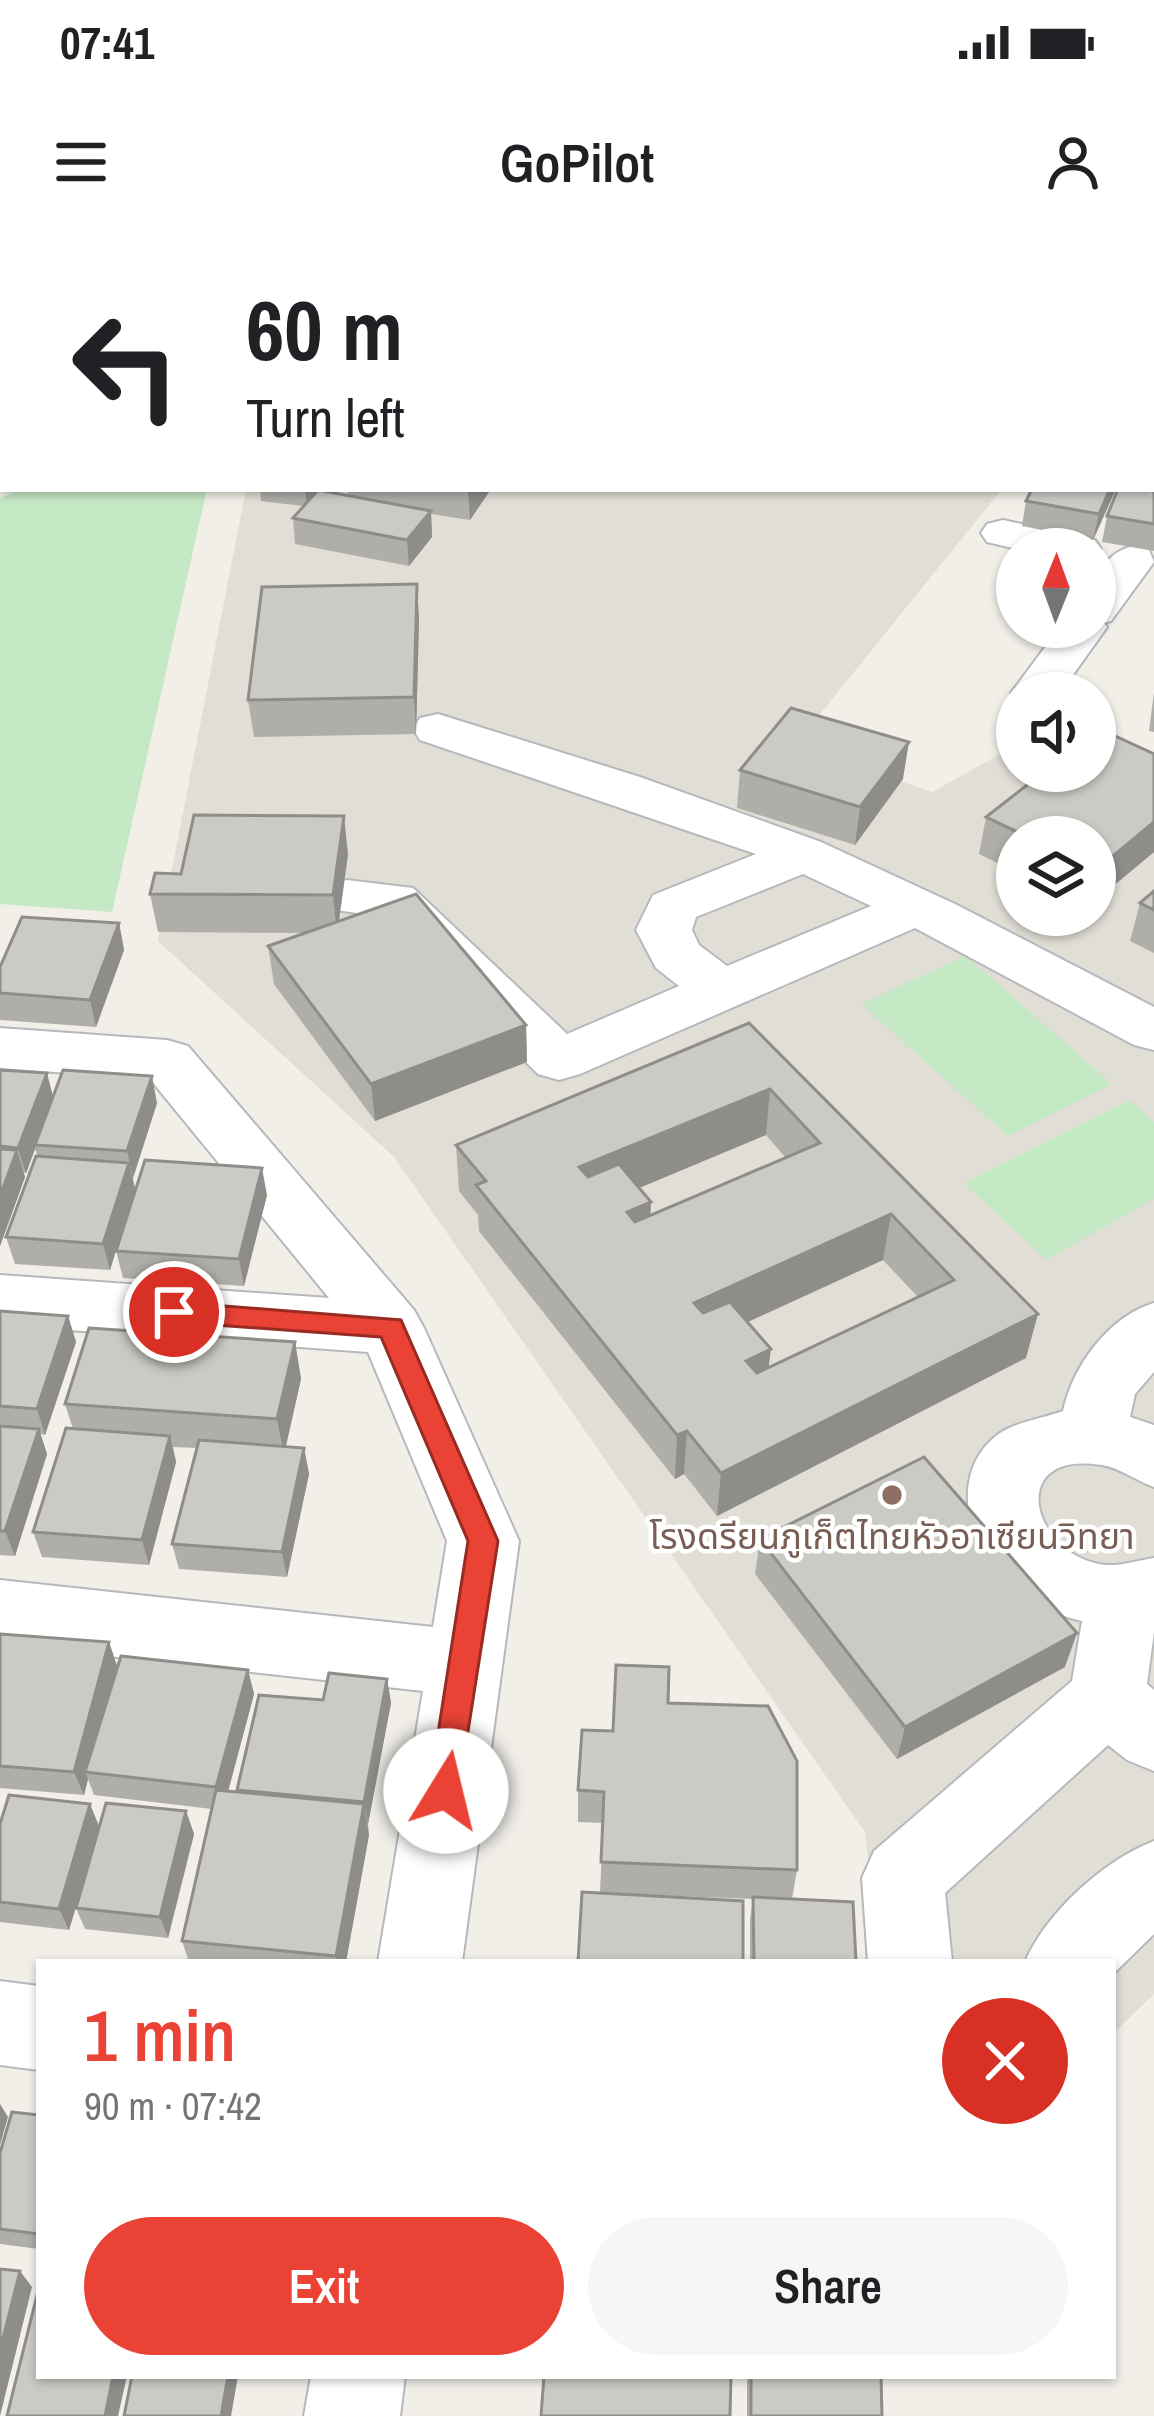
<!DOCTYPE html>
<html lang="en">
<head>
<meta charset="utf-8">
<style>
  :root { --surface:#fff; --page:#f6f6f6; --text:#202124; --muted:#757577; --accent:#ea4335 }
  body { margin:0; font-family:"Archivo Narrow","Noto Sans Thai",sans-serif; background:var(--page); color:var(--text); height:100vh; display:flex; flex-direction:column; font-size:45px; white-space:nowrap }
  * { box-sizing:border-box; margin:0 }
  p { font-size:39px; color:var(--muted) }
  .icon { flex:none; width:66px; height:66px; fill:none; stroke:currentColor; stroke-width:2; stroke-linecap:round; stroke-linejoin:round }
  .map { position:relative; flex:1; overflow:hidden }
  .drawer { position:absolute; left:36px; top:1719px; width:1080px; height:420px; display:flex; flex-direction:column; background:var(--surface); border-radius:0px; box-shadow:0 3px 9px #0004 }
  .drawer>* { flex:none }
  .hud { position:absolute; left:0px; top:0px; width:1155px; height:252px; box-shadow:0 3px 9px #0004; background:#fff; color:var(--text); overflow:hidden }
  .needle { width:78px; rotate:1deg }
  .controls { position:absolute; left:996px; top:288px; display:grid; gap:24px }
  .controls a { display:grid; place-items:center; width:120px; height:120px; border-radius:50%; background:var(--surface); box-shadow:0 3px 9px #0004; font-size:60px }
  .pin { position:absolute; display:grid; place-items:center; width:102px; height:102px; color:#fff; margin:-51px; border:6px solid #fff; border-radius:50%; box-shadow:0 3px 12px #0007 }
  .me { position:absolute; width:132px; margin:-66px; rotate:9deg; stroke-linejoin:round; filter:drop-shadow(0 0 9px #0008) }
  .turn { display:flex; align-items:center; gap:42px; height:252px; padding:0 48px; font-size:54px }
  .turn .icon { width:156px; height:156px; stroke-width:2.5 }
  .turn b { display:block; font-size:84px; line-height:102px }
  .round { display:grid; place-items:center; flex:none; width:126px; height:126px; border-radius:63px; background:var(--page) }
  .headline { display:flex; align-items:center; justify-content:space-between; height:204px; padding:0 48px }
  h1 { font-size:72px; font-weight:600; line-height:90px; color:var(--accent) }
  .button { display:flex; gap:24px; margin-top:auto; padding:24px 48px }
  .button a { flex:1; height:138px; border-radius:72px; background:var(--accent); color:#fff; font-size:48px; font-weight:600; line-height:138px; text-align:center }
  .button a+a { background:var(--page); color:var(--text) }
  .status { display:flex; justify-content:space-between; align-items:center; height:84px; padding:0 60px; background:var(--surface); direction:ltr }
  .status svg { height:33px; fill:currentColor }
  header { display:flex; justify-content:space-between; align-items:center; height:156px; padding:0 48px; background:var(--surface); font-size:54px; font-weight:600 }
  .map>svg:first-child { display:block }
</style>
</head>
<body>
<div class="status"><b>07:41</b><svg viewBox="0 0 49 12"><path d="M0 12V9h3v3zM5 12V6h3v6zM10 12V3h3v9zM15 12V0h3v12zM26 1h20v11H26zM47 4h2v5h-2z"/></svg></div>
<header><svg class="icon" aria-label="menu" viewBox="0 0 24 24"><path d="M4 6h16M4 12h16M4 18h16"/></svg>GoPilot<svg class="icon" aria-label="person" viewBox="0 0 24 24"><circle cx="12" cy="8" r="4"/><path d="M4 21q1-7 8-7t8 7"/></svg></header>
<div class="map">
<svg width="1154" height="2176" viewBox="0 0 1154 2176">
  <rect width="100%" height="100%" fill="#f1efe8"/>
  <path fill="#e1ded6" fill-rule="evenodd" d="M246,249H1002L795,505L932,552L1017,505V531H1077L1154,567V1754L1113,1794V1722H879L865,1592L394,917L158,701ZM1017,597H1095V675H1017Z"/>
  <g fill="#c5e8c5">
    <polygon points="24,249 207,249 112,672 0,664 0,258"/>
    <polygon points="965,716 966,716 1112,844 1008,896 861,764"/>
    <polygon points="1130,860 1154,882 1154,959 1046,1020 964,943"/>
  </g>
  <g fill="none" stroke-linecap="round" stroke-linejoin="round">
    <g stroke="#b5b8bc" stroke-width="4">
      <g id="minor">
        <polygon points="869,0 921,0 923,3 871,3"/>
        <polygon points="1003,280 1095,300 1101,309 1095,318 1095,309 1017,309 987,302 981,293 987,284"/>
        <path d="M1133,306L1149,310L1154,322L1111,381L1104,383L1107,387L1060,453H1017V462L1011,453L1060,387H1095C1095,353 1093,316 1133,306Z"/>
        <path d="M438,474L640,537L821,602L955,664L1154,767V810L1134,805L915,688L580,834L559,840L538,834L379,676L328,669L320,657L328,645L347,640L413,648L567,794L679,746L656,728L636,690L653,655L756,614L420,500L413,489L420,478ZM803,634L871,666L727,726L699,705L692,690L696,677Z"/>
        <polygon points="0,788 167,800 188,806 414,1070 424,1088 519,1301 462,1722 378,1722 423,1451 0,1404 0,1340 433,1387 447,1301 368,1112 0,1085 0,1035 329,1058 150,839 0,828"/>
        <path d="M1154,1063V1132L1135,1154L1130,1177L1154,1185V1247C1137,1241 1120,1228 1102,1225C1002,1209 1033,1319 1107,1325C1122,1326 1139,1320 1154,1318V1392L1147,1444L1154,1450V1531L1127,1520L1108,1505L945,1653L952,1722H868L862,1638L874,1611L1072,1441L1082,1381C1057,1375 1033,1366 1013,1350C968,1313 945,1232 1000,1193C1016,1182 1044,1178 1063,1171C1073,1126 1108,1077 1154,1063Z"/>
        <path d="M1154,1601V1694L1113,1734V1722H1025C1046,1673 1104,1620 1154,1601Z"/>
        <polygon points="0,1741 39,1746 39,1830 0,1825"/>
        <polygon points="311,2136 405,2136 400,2176 304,2176"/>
      </g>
    </g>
    <use href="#minor" fill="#fff" fill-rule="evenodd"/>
  </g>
  <g fill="#afaea9" fill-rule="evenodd">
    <polygon points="1152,153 1154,153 1154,311 1102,302 1107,276 1152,249"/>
    <polygon points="260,249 320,249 348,255 347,249 491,249 470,280 431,274 432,297 409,326 295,304 293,278 303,266 261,261"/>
    <polygon points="1116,249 1093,300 1022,286 1026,261"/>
    <polygon points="417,344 419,381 416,494 254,497 248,460"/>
    <polygon points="1154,452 1154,492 1149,491"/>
    <polygon points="1154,514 1154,612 1095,661 1095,597 1017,597 1017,633 979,614 986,577"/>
    <polygon points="740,530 903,539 855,605 737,568"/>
    <polygon points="348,614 339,682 526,785 527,822 375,881 274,744 268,706 306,693 158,692 150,654 181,634"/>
    <polygon points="1154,651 1154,713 1130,701 1140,663"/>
    <polygon points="119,683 124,710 96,787 0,780 0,727"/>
    <path d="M749,783L1026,1118L717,1276L684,1234L675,1239L479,991L478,975L459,951L456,905ZM766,895L785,917L650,975L639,948ZM883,1020L918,1057L768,1128L747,1082Z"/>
    <polygon points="0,830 53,856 157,863 133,938 135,949 110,1030 15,1024 6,997 38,917 35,909 24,934 25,937 0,1006"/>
    <polygon points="267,955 244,1046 123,1038 116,1011"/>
    <polygon points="0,1071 68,1076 76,1102 45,1195 40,1194 47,1214 15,1316 0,1315"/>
    <polygon points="295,1102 301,1139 285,1207 304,1208 309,1234 287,1337 179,1329 172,1304 197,1208 173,1207 176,1222 149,1325 42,1317 33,1292 73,1189 65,1164"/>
    <polygon points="760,1299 1065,1427 897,1519 755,1334"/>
    <polygon points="0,1394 109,1402 117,1426 248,1430 254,1454 228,1552 238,1552 237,1550 323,1460 387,1439 391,1463 368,1584 369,1595 346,1722 189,1722 182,1701 212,1569 94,1555 88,1539 84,1555 0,1548"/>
    <polygon points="668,1463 797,1630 792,1659 856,1722 750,1722 750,1679 753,1659 600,1653 603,1583 578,1582 578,1550 613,1491"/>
    <polygon points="186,1571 194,1594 168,1698 85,1689 76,1668 69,1690 0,1682 0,1584 99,1586"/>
    <polygon points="39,1875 39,2009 0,2004 0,1913"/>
    <polygon points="747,2136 881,2136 882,2176 747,2176"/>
  </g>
  <g fill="#8f8d8a">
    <polygon points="305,249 320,249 307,267"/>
    <polygon points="468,249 491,249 470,280"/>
    <polygon points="1110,249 1116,249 1093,300 1099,274"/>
    <polygon points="431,271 432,297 409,326 407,300"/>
    <polygon points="417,344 419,381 416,494 414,457"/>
    <polygon points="909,502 903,539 855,605 860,567"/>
    <polygon points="344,576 348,614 337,693 333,655"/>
    <polygon points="1154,582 1154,612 1095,661 1096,630"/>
    <polygon points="119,683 124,710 96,787 90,760"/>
    <polygon points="526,785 527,822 375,881 371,844"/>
    <polygon points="47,833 54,860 35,905 35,909 26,934 18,908"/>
    <polygon points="152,836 157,863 133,938 127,911"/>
    <polygon points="770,849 766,895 579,973 579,927"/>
    <polygon points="17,910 25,937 0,1006 0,956"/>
    <polygon points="129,923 135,949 110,1030 103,1004"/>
    <polygon points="262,928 267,955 244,1046 239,1019"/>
    <polygon points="651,962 649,1007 627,972"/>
    <polygon points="891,974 883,1020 691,1108 694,1063"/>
    <polygon points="1038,1074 1026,1118 717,1276 721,1233"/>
    <polygon points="68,1076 76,1102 45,1195 37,1169"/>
    <polygon points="295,1102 301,1139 284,1215 277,1179"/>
    <polygon points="771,1109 765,1154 746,1121"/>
    <polygon points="39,1189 47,1214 15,1316 5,1291"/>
    <polygon points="687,1191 684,1234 675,1239 677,1195"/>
    <polygon points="170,1196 176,1222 149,1325 142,1300"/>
    <polygon points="304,1208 309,1234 287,1337 282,1312"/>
    <polygon points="1077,1393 1065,1427 897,1519 905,1487"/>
    <polygon points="109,1402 117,1426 85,1532 88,1539 84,1555 74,1532"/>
    <polygon points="248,1430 254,1454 223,1570 216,1547"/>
    <polygon points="387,1439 391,1463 368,1584 364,1562"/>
    <polygon points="90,1564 99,1586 69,1690 59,1669"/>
    <polygon points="364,1564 369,1595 346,1722 337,1722 336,1716"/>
    <polygon points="186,1571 194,1594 168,1698 160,1677"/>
    <polygon points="0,1864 8,1877 0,1905"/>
    <polygon points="20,2031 32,2047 0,2176 0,2110"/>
    <polygon points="113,2136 127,2136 118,2176 105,2176"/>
    <polygon points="228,2136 238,2136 231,2176 221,2176"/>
  </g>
  <g fill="#cccac5" stroke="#8f8d8a" stroke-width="3" fill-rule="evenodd">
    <polygon points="356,0 510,0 506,3 352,3"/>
    <polygon points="690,0 801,0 814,3 687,3"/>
    <polygon points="1152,153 1154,153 1153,208 1152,208"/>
    <polygon points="1152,218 1154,219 1154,284 1107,276 1118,249 1152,249"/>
    <polygon points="1032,249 1110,249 1099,274 1026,261"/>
    <polygon points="318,250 431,271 407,300 293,278"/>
    <polygon points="417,344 414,457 248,460 262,347"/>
    <polygon points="791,468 909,502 860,567 740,530"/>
    <polygon points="1100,489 1154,514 1154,582 1096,630 1095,597 1028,597 986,577 1045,531 1095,531 1095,493"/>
    <polygon points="194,575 344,576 333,655 150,654 155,633 181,634"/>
    <polygon points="1154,651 1154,670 1140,663"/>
    <polygon points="416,654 526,785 371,844 268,706"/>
    <polygon points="22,677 119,683 90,760 0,753 0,727"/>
    <path d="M749,783L1038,1074L721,1233L687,1191L677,1195L476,945L486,941L456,905ZM770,849L820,903L635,982L627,972L651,962L619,924L588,937L579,927ZM891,974L954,1040L757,1133L746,1121L771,1109L730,1062L703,1073L694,1063Z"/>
    <polygon points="0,830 47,833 18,908 0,906"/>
    <polygon points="63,830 152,836 127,911 35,905"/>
    <polygon points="0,909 17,910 0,956"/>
    <polygon points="36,916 129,923 103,1004 6,997"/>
    <polygon points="145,920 262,928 239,1019 116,1011"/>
    <polygon points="0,1071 68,1076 37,1169 0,1166"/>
    <polygon points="89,1088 295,1102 277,1179 65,1164"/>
    <polygon points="0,1186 39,1189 5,1291 0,1291"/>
    <polygon points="66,1188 170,1196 142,1300 33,1292"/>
    <polygon points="199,1200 304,1208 282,1312 172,1304"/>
    <polygon points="924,1217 1077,1393 905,1487 760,1299"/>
    <polygon points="0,1394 109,1402 74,1532 0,1526"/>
    <polygon points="121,1416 248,1430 216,1547 85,1532"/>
    <polygon points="616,1425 669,1427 668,1463 768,1466 797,1521 797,1630 601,1622 604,1552 578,1550 582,1490 613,1491"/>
    <polygon points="329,1433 387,1439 364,1562 237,1550 259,1455 323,1460"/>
    <polygon points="216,1550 364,1564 336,1716 182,1701"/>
    <polygon points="9,1555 90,1564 59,1669 0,1662 0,1584"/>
    <polygon points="106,1563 186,1571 160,1677 76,1668"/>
    <polygon points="582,1652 743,1661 743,1722 578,1722"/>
    <polygon points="753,1657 853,1662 856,1722 754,1722"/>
    <polygon points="12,1872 39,1875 39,1994 0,1989 0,1913"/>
    <polygon points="0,2029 20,2031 0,2110"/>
    <polygon points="39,2047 39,2136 113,2136 105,2176 7,2176"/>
    <polygon points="132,2136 228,2136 221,2176 124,2176"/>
    <polygon points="544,2136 731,2136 730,2176 541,2176"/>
    <polygon points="751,2136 881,2136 882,2176 751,2176"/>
  </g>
  <polygon fill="#ea4335" stroke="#982c22" stroke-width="3" points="174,1062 401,1080 498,1301 457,1561 446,1566 434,1561 429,1551 468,1301 381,1097 174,1082 160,1072"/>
  <circle fill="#8d6e63" stroke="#fff" stroke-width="4.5" cx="892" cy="1255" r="12"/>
  <g text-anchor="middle" stroke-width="9" stroke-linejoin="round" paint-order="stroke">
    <g font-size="36" fill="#785e54" stroke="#fff">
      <text x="892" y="1309">โรงดรียนภูเก็ตไทยหัวอาเซียนวิทยา</text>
    </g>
  </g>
</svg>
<div class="controls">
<a><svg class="needle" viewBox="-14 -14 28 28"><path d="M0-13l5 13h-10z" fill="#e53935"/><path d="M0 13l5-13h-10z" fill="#757577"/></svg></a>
<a><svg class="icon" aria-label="sound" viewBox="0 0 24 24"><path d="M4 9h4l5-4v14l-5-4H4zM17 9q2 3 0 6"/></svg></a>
<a><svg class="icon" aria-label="layers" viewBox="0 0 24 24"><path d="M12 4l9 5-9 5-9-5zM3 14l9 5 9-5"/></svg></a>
</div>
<div class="pin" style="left:174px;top:1072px;background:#d93025"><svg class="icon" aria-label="arrive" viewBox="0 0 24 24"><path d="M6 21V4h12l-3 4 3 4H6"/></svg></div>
<svg class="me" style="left:446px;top:1551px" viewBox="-20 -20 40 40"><circle r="19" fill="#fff"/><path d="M0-13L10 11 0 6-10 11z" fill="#ea4335"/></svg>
<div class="hud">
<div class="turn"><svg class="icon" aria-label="left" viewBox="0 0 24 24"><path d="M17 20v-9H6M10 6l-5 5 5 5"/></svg><div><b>60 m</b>Turn left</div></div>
</div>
<section class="drawer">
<div class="headline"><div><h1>1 min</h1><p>90 m · 07:42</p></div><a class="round" style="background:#d93025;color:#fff"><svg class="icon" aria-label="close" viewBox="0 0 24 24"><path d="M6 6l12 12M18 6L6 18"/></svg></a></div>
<div class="button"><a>Exit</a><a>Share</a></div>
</section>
</div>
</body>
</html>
